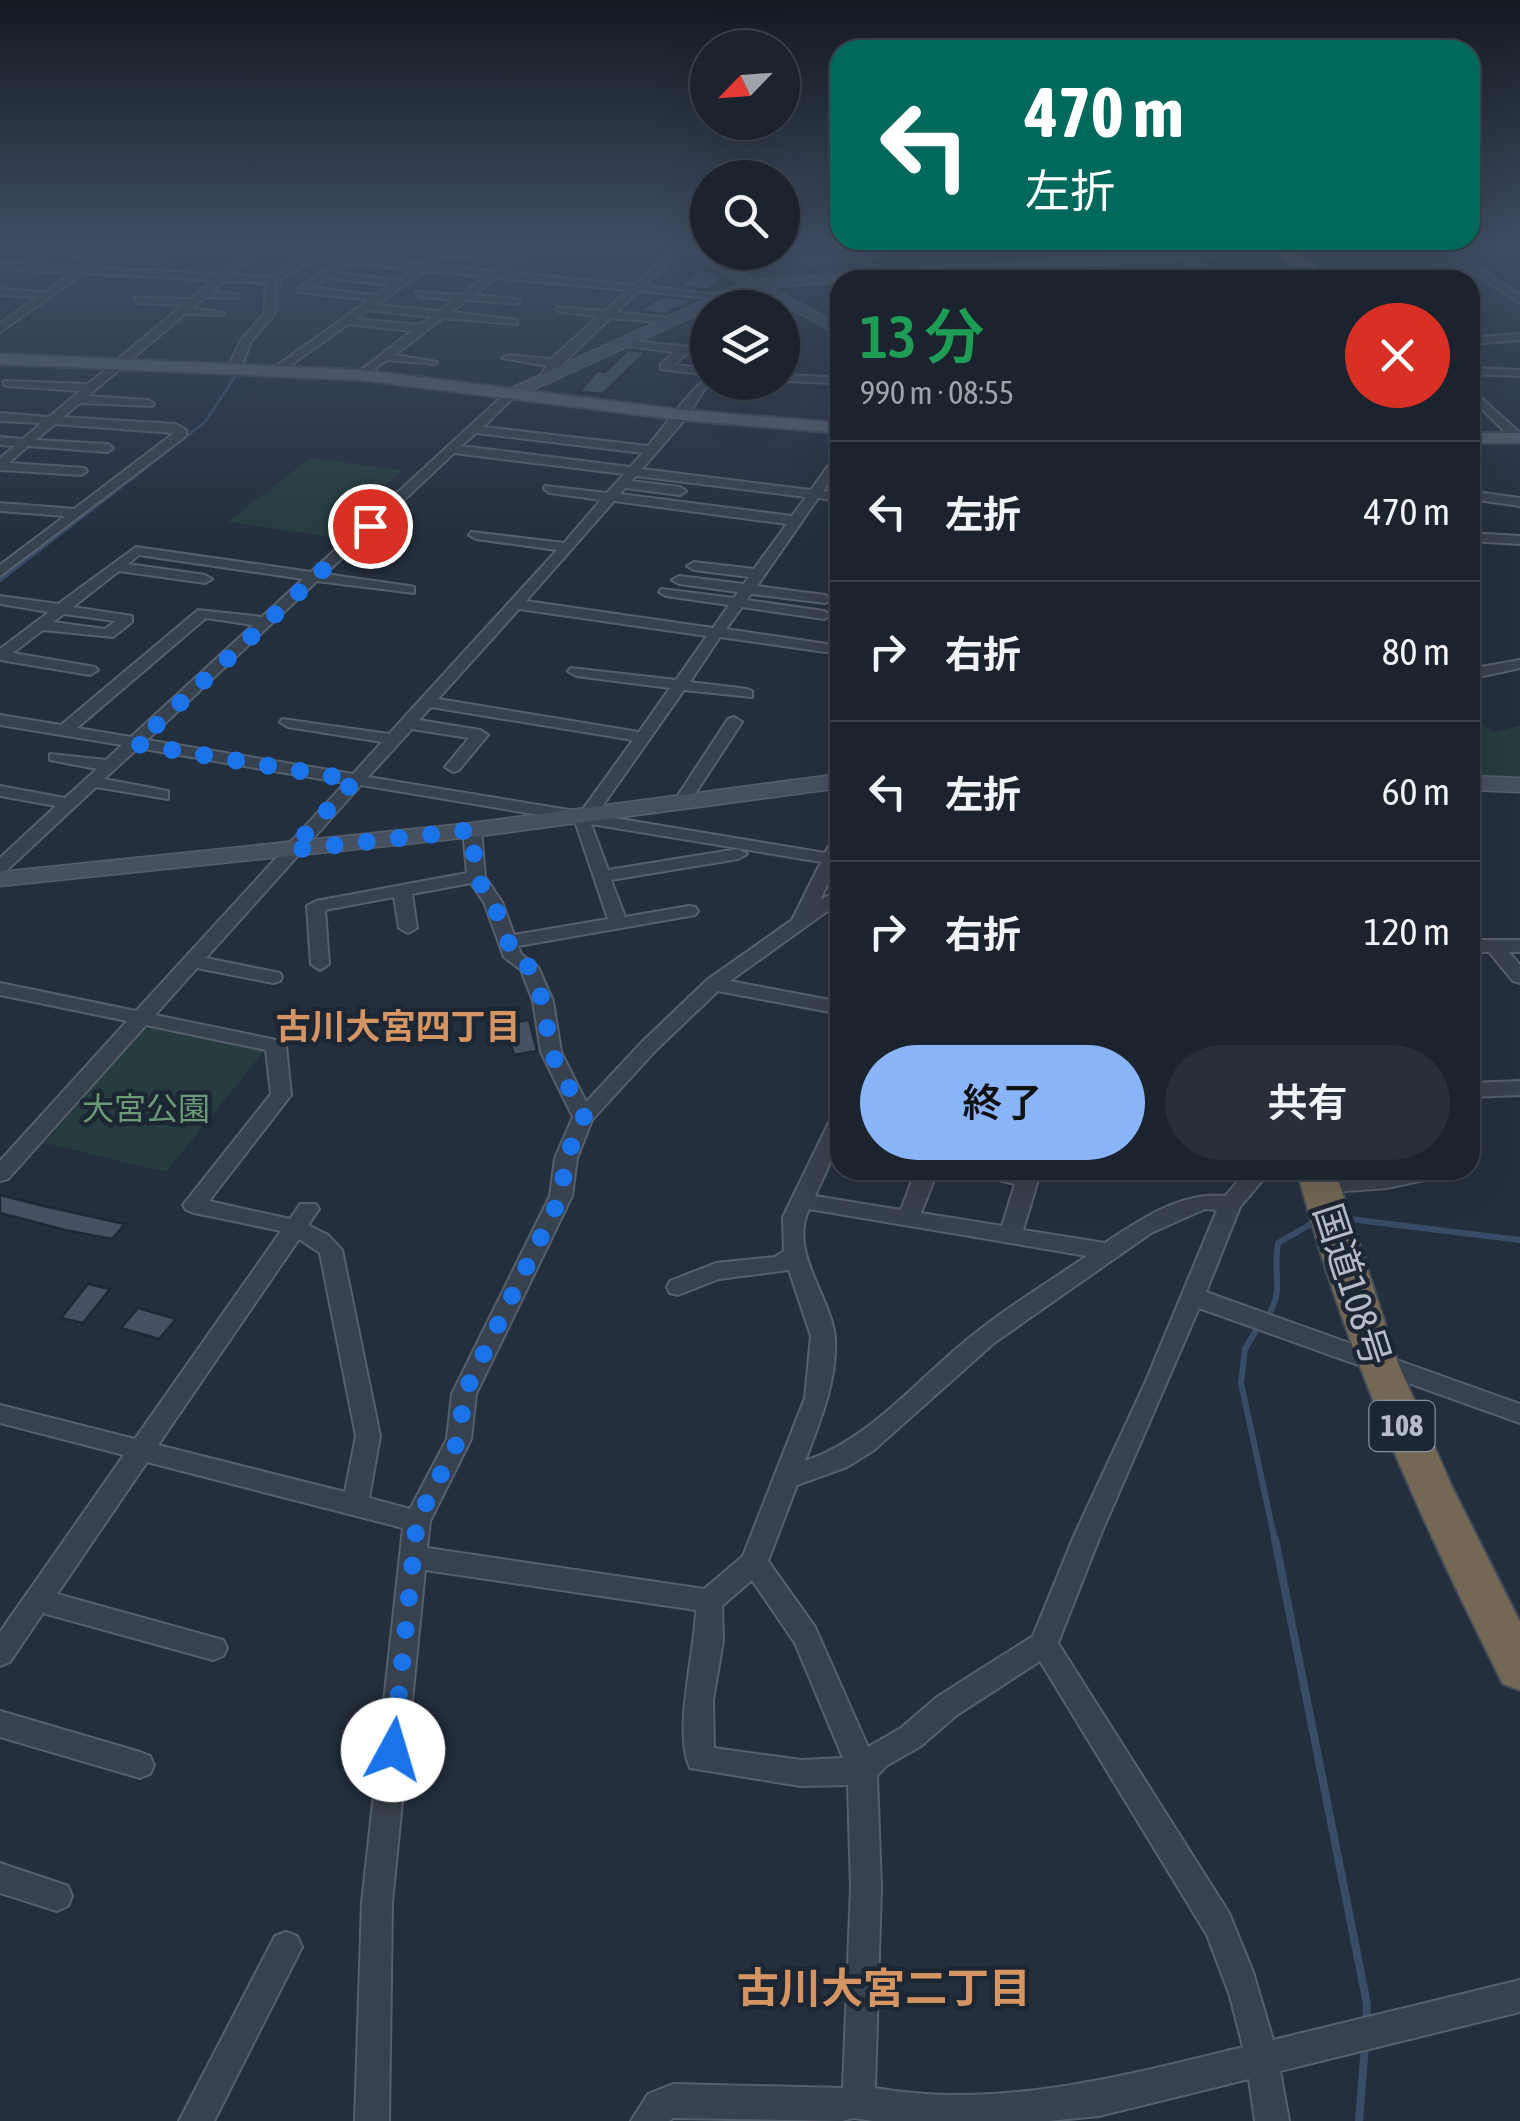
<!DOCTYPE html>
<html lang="ja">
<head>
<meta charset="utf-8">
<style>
  :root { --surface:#1b232e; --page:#282f3a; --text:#f1f3f6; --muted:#a0a4aa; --line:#39404a; --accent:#8ab4f8 }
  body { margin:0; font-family:"Asap Condensed","Noto Sans JP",sans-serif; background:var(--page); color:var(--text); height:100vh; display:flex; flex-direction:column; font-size:38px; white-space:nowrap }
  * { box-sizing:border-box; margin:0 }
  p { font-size:32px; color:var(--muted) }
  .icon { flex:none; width:55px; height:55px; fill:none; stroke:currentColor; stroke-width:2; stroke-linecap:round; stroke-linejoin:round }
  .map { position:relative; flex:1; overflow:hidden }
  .drawer { position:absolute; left:830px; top:270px; width:650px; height:910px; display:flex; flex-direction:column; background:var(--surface); border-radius:30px; box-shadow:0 10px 40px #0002,0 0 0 2px var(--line) }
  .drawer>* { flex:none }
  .guide { position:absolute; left:830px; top:40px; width:650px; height:210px; border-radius:30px; box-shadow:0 10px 40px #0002,0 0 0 2px var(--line); background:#00695c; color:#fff; overflow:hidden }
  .needle { width:65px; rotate:245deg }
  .tools { position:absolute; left:690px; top:30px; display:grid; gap:20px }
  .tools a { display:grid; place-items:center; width:110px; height:110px; border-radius:50%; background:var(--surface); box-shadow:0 10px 40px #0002,0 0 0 2px var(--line); font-size:50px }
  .pin { position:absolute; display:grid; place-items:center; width:85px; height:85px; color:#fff; margin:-42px; border:5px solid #fff; border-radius:50%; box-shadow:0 2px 10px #0007 }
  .me { position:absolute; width:110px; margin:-55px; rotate:6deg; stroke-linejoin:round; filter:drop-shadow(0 0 8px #0008) }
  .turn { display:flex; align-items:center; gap:35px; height:210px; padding:0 30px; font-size:45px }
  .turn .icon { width:130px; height:130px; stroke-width:2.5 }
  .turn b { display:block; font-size:70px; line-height:85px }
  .round { display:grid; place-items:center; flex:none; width:105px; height:105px; border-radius:52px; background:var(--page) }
  .summary { display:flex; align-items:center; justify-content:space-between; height:170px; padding:0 30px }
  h1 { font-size:60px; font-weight:600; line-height:75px; color:#1e9e55 }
  .primary-button { display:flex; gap:20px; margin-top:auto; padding:20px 30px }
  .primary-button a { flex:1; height:115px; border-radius:60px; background:var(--accent); color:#111; font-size:40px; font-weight:600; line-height:115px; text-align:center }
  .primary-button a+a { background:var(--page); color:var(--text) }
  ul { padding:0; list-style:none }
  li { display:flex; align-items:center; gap:30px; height:140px; padding:0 30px; border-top:2px solid var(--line) }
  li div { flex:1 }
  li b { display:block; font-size:38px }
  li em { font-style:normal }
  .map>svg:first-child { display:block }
</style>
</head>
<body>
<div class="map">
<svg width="1520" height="2121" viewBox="0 0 1520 2121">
  <rect width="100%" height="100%" fill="#242f3e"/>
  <g fill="#263c3f">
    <polygon points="310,458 402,470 330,537 228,522"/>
    <polygon points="1478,721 1494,732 1520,726 1520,778 1470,774 1470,724"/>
    <polygon points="149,1028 264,1051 166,1172 45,1143 139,1030"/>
  </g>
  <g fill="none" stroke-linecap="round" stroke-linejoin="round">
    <g stroke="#394c67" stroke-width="2.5">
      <polyline points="244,366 251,343 278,310 281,280 344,244"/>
      <polyline points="156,460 205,422 236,375"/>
    </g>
    <polyline stroke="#394c67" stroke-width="4" points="0,580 159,457"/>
    <g stroke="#394c67" stroke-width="6">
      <polyline points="1349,1219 1520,1240"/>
      <path d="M1266,1319C1286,1289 1272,1276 1278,1243L1309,1225"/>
      <polyline points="1258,1327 1245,1349 1241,1383 1275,1541"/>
    </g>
    <g stroke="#394c67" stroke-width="8">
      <polyline points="1275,1539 1367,2004 1366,2024"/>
      <polyline points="1359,2121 1365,2045"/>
    </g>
  </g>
  <g fill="#455162" stroke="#1f2835" stroke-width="2.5">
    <polygon points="698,270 715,272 723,277 708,290 680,286"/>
    <polygon points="660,297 695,300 666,314 639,311"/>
    <polygon points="628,350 646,352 603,394 579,392 597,371 605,372"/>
    <polygon points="529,1020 537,1051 514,1055 504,1024"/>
    <polygon points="0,1195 44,1206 125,1224 112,1239 65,1230 0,1213"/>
    <polygon points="88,1284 110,1289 83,1323 61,1318"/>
    <polygon points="138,1308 176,1319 159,1339 121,1328"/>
  </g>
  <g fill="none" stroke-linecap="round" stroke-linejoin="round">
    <g stroke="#565f6c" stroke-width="4">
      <g id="street">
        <polygon points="15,244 26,244 16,252 0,252 0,246"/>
        <path d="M112,244H123L110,255L165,260L160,263L102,260L91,268L220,274L256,244H267L231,275L269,277L330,244H342L324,255L420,264L433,255L369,246L382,244L440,250L449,244H460L452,250L513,256L529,244H540L504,272L634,285L679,244H687L645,286L726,296L721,299L639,291L616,312L670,318L675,321L674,323L610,318L544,382L538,379L547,366L502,358L508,355L551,359L599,316L561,312L556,309L557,307L605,311L628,290L497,278L474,295L515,299L519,300V304L467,300L451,312L513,319L517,320V324L443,318L395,355L437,362L435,364L387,360L361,378L355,375L357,373L412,331L348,324L281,372L271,370L369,300L299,292V288L338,262L315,260L276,281L274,315L251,341L240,368L234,371L228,368L241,340L264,314L266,283L224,281L212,292L237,294V298L205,297L192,308L224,313L223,315L185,314L88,396L148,400L154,404L152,406L80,403L63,417L175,424L186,430V436L0,576V565L65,516L0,511V503L74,509L174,433L55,424L36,440L107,444L113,448L107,452L28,446L9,463L85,468L87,471L81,475L0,470V458L15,446L0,445V437L23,439L41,423L0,421V413L49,417L80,391L8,386L4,385V381L88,384L183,305L138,303L134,298L190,299L213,280L84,273L0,332V324L37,297L0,295V289L45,292L72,273L0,269V263L79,267L93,257L37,252L42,249L101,252ZM446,255L448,256L506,261L493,271L431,265ZM350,263L413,269L398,280L335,273ZM424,271L486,276L461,295L416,292L420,297L454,300L439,311L376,305ZM327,278L390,285L377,295L313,288ZM368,310L432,317L420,325L356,319Z"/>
        <polygon points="1166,244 1177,244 1219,280 1208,280"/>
        <polygon points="1429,244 1440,244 1450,250 1520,246 1520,252 1458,255 1520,295 1520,303"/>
        <polygon points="782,247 801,248 810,258 879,253 884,256 807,264 795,253 780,252"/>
        <polygon points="732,252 752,252 737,256"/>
        <polygon points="1036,263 1044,263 1063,280 1052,280 1036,267"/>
        <polygon points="1520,334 1520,340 1470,344 1470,338"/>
        <polygon points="623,340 708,349 708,355 686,354 674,365 708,369 708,375 661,369 661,365 674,352 619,345 619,341"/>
        <polygon points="840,367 840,378 836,383 782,381 782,375 829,377"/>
        <polygon points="1470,368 1520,370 1520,376 1470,374"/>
        <path d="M708,379V382H715L706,387L686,418L642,469L811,490L836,455L840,454V467L823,491L840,493V501L818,498L757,586L825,595L832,599L825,603L751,594L747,600L824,611L831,615L824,619L742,607L726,629L840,646V654L720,637L690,682L747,689L752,691V697L684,690L596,815L825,853L834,837L840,836V859L820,900L840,889V902L730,981L840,1002V1014L718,991L655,1051L592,1120L577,1158L572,1196L476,1394L471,1439L430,1521L427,1548L704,1589L743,1556L805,1398L811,1336L789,1270L719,1279L678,1295L670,1293L667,1287L670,1281L716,1263L775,1257L784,1251L783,1217L833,1114L840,1112V1141L815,1196L901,1210L916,1170H938L921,1213L1002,1226L1015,1184L977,1175L974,1170H1041L1023,1230L1105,1243C1139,1220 1182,1191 1225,1196L1248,1170H1271L1240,1207L1206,1292L1520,1404V1423L1199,1308L1100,1536L1058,1643L1229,1913L1253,1972L1273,2040L1520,1980V2012L1280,2071L1289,2121H1255L1249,2079L1099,2116L1048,2121H873L854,2118L842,2121L673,2118L669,2121H631L648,2094L673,2084L843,2088L851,1888L848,1785L801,1786L690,1768C673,1731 695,1654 696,1610L425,1570L392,1903L389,2121H355L362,1903L403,1528L147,1462L57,1594L223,1640L227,1648L223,1656L213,1660L43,1613L10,1662L0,1666V1632L124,1455L0,1423V1405L135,1439L281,1231L194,1213L186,1210L183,1205L271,1094L266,1050L146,1025L8,1179L0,1181V1161L127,1021L0,995V983L136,1011L345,783L138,748L104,779L168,791V799L96,787L6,871L0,872V858L56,806L0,796V786L65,798L97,769L50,760V754L106,760L122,745L0,725V715L61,725L198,610L262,617L303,579L139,555L128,564L205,575L212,579L205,583L119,571L73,607L132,616V622L113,637L43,630L13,653L95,667L98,670L90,675L0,660V649L49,612L0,604V596L58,604L136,547L311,572L507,392L517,394L483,427L648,446C661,431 694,384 708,379ZM476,433L643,453L630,467L461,446ZM454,453L624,474L607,493L545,486L544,489L550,493L601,500L564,543L471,532L469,535L476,539L557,550L389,734L282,719L280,722L288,727L382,742L353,774L147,740L317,581L414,593V587L409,586L325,574ZM636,476L806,497L792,516L620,494L625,488L680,495L686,491L680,487L631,481ZM614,501L787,524L754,569L694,562L687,566L694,570L749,577L744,584L679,576L672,580L679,584L738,592L734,598L661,589L659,592L666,596L729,605L713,628L526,601ZM519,609L707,636L676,680L571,668L568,671L576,676L670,688L639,732L438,699ZM64,614L115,621L105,629L53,622ZM206,618L253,625L131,737L77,728ZM431,707L633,740L581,812L368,777L412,729L469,738L445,767L453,772L459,770L488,735L480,730L419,720ZM361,785L575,821L608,919L514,935L502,902L485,877L481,830L472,825L463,830L467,873L316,901L307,906L311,964L320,970L329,964L325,910L394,897L399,928L408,933L417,928L412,894L471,883L484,902L504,957L521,970L533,1001L541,1052L573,1117L555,1158L550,1196L452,1394L447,1439L410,1509L369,1498L380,1436L342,1250L328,1235L308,1225L319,1209L316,1204H300L290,1219L209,1201L291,1095L286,1046L276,1040L155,1015L197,968L273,983L280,981L282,977L280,973L206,958ZM591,824L821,862L792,920L707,980L641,1043L586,1102L561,1052L553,1001L538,967L521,954L518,946L695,915L698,911L695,907L689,906L625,917L611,880L738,859L747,854L738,849L608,870ZM809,1209L1087,1256C1050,1281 1012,1304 978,1331C921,1374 874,1438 805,1461C820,1421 837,1382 835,1339C832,1297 788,1253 809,1209ZM1205,1209L1217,1210L1146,1381L1074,1536L1033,1636L937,1697L901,1728L868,1747L815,1627L768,1561L797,1485L847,1467L874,1450L994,1343L1151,1233ZM299,1239L320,1253L356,1436L345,1492L158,1445ZM752,1580L795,1643L843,1758L801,1760L714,1748L713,1700L723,1641L722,1606ZM1040,1661L1207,1935L1230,1996L1243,2047C1124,2076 998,2110 875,2088L881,1888L877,1776L886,1766L921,1746L957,1715Z"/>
        <polygon points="1470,388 1520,433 1520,441 1514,441 1470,397"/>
        <polygon points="1470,491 1520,498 1520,506 1470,499"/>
        <polygon points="1470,533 1520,536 1520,544 1470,541"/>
        <polygon points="1520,660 1520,668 1470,679 1470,669"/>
        <polygon points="734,717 742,722 689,803 681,808 675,807 673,803 728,719"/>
        <polygon points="1470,940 1520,940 1520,952 1509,952 1520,965 1520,983 1513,981 1489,952 1470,952"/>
        <polygon points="1520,1081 1520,1095 1470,1097 1470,1083"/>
        <polygon points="1405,1170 1451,1170 1448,1175 1387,1188 1320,1193 1312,1191 1309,1186 1312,1181 1320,1179"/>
        <polygon points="0,1711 140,1752 150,1756 154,1765 150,1774 140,1778 0,1737"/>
        <polygon points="0,1863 68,1886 72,1896 68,1906 57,1911 0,1893"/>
        <polygon points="286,1932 297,1936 302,1947 214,2121 179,2121 275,1936"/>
      </g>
    </g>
    <g stroke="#565f6c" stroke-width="3">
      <g id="secondary">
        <polygon points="674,244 691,244 756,280 1282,244 1289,248 1282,252 770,287 840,325 840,335 753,289 517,397 505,397 505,391 742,283"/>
        <polygon points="840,774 840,788 472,837 0,886 0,872 472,823"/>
        <polygon points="1470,776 1520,778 1520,792 1470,790"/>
      </g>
    </g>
    <g stroke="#414a57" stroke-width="4">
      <g id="primary">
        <polygon points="0,354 361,370 682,410 840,423 840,433 682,420 361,380 0,364"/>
        <rect x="1470" y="433" width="50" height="10"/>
      </g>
    </g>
    <g stroke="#434c59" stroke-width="4">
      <g id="highway">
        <polygon points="1276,244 1363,244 1355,249 1298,252 1331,280 1311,280 1276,252"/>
        <path d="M1297,1170H1335L1398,1363L1452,1487L1520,1622V1690L1503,1684C1419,1517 1344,1351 1297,1170Z"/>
      </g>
    </g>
    <use href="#street" fill="#38414e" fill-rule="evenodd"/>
    <use href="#secondary" fill="#465061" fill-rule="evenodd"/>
    <use href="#primary" fill="#56606e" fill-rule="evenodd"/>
    <use href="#highway" fill="#746855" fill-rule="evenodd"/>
  </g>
  <linearGradient id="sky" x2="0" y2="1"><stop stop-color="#141a22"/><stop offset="0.45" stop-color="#3f4d63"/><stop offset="1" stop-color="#3f4d63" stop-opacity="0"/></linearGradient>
  <rect width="1520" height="541" fill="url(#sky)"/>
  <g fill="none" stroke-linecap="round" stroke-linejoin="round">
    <polyline stroke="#1a73e8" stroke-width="18" stroke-dasharray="0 32.4" points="370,526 136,744 355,780 291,850 472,830 476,877 493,902 514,957 529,967 543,1002 551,1052 584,1117 566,1158 561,1196 464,1394 459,1439 417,1521 393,1750"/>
  </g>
  <g text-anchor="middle" stroke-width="9" stroke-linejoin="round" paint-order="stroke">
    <rect fill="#1d2633" stroke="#878f9c" stroke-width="2.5" x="1369.5" y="1401" width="65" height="50" rx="8"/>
    <g font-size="30" font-weight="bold" fill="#b4bcc9">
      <text x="1402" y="1436">108</text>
    </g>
    <g font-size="32" fill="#6b9a76" stroke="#1d2633">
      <text x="146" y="1120">大宮公園</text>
    </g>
    <g font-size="35" font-weight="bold" fill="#d59563" stroke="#1d2633">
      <text x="398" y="1039">古川大宮四丁目</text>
    </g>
    <g font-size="38" fill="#b4bcc9" stroke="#1d2633">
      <text transform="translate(1352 1285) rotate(72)" y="13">国道108号</text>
    </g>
    <g font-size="42" font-weight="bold" fill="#d59563" stroke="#1d2633">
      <text x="884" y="2003">古川大宮二丁目</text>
    </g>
  </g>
</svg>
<div class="tools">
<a><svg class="needle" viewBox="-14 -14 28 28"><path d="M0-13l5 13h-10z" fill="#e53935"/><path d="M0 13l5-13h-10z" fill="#a0a4aa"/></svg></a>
<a><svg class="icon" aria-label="search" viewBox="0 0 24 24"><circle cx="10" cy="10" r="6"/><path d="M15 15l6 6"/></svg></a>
<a><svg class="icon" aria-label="layers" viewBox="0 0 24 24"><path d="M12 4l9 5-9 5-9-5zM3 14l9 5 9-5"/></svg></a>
</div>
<div class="pin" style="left:370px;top:526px;background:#d93025"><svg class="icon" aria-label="arrive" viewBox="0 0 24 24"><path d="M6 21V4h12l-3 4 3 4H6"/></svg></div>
<svg class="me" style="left:393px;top:1750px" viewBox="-20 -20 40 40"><circle r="19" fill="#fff"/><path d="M0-13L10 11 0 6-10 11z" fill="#1a73e8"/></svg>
<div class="guide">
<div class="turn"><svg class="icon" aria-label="left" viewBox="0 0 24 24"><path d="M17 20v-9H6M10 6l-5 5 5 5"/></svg><div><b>470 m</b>左折</div></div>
</div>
<section class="drawer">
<div class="summary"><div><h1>13 分</h1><p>990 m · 08:55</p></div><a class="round" style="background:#d93025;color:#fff"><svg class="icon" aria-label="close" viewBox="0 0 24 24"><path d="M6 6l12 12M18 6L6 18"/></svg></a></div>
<ul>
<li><svg class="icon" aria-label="left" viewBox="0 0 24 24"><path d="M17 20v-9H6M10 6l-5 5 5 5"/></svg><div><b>左折</b></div><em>470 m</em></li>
<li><svg class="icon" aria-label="right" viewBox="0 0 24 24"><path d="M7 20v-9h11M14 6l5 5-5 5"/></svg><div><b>右折</b></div><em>80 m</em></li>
<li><svg class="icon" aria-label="left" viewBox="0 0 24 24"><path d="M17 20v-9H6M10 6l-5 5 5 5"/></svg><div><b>左折</b></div><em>60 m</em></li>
<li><svg class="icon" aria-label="right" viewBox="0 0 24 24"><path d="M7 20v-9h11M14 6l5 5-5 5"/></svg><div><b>右折</b></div><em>120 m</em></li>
</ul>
<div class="primary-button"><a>終了</a><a>共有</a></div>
</section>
</div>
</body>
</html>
